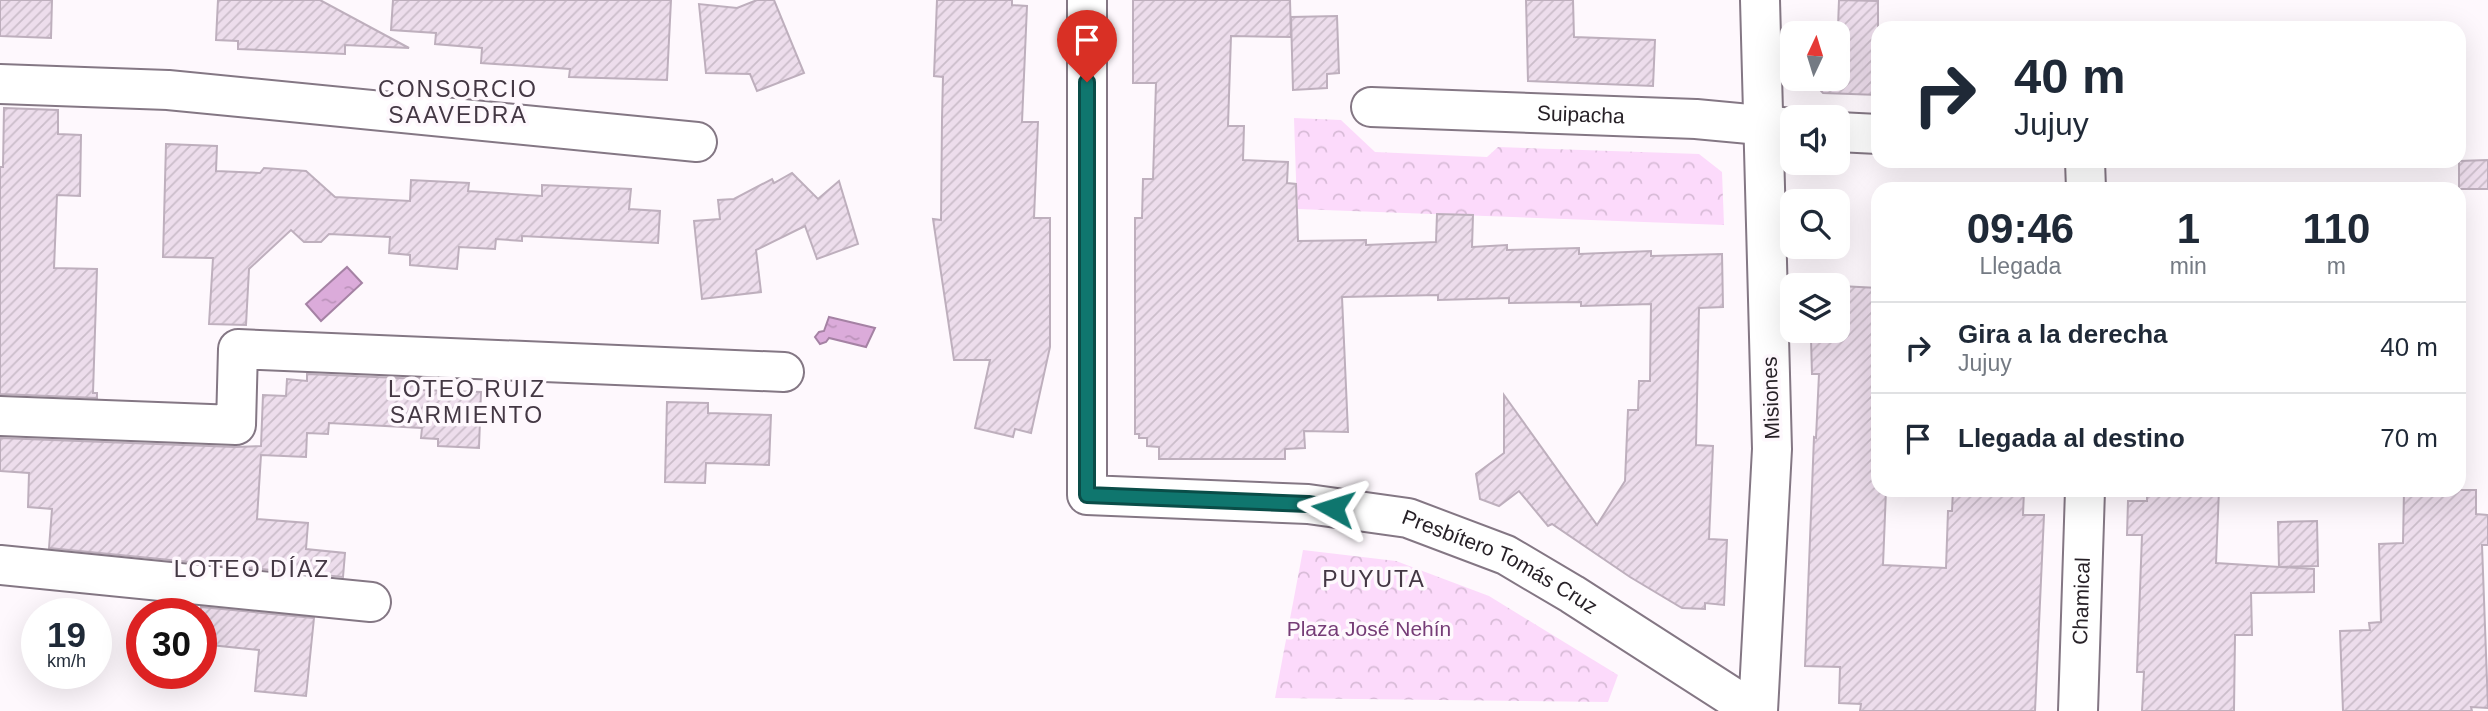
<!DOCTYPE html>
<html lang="es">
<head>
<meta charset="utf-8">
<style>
  :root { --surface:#fff; --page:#f6f6f7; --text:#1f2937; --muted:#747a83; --line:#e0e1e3 }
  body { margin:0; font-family:Arial,sans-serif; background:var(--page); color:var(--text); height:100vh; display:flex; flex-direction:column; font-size:26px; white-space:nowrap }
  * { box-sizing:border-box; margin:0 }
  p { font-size:23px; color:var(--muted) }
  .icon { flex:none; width:38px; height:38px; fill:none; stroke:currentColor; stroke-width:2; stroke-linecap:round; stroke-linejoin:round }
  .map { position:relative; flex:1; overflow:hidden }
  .sheet { position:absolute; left:1871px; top:182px; width:595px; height:315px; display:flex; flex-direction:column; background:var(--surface); border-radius:21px; box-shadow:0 7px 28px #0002 }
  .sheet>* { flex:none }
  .guide { position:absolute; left:1871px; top:21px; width:595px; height:147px; border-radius:21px; box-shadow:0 7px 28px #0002; background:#fff; color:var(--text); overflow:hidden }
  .needle { width:46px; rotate:4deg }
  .fabs { position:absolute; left:1780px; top:21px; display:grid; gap:14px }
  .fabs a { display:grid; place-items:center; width:70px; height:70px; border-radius:14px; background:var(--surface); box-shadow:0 7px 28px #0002; font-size:35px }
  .speed { position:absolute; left:21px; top:598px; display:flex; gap:14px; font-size:35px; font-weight:700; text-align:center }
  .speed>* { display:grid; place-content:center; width:91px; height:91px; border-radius:50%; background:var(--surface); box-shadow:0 7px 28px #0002; line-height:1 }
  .speed small { font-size:18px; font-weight:400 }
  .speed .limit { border:10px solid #d22; background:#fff; color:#111 }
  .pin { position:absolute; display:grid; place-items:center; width:60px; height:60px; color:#fff; margin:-72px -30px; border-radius:50% 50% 50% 0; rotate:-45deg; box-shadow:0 0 7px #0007 }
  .pin .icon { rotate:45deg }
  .me { position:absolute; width:77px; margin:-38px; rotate:276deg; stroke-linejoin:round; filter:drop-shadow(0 0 5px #0008) }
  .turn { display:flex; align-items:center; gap:24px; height:147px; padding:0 28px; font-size:32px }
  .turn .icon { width:91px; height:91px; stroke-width:2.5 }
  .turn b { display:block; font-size:49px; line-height:60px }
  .eta { display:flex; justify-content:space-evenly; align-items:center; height:119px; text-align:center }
  .eta b { font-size:42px; font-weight:600; line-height:49px }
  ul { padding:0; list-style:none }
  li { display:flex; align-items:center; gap:21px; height:91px; padding:0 28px; border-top:2px solid var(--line) }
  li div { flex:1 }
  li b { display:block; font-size:26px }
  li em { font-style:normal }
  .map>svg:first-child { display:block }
</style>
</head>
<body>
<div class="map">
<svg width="2488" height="711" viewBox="0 0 2488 711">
  <defs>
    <pattern id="park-crowns" width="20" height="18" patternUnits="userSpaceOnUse" patternTransform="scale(1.75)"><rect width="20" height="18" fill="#fcdafb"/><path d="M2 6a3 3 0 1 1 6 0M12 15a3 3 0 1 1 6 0" fill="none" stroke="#d8bbd7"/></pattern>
    <pattern id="water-ripples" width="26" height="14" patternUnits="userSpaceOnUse" patternTransform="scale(1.75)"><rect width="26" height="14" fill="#dbabda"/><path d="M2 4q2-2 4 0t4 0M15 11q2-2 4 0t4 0" fill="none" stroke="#bc93bb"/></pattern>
    <pattern id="building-hatch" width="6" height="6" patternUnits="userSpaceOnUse" patternTransform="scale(1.75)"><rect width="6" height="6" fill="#edddec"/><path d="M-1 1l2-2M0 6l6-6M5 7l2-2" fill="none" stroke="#cbbdca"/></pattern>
  </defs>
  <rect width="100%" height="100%" fill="#fef8fd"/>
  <g fill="url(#park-crowns)">
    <polygon points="1294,118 1341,120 1375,152 1487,157 1498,147 1699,154 1722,172 1724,225 1297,209"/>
    <polygon points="1303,550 1396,561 1489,596 1618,675 1608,702 1275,698"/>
  </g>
  <g fill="url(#water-ripples)" stroke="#a582a4" stroke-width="2">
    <polygon points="347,267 362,283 321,321 306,304"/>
    <polygon points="829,317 875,328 866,347 829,338 826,342 820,344 815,337 819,332 824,331"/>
  </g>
  <g fill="url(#building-hatch)" stroke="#beafbd" stroke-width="2">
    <polygon points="0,0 52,0 51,38 0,36"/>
    <polygon points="218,0 320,0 409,48 345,45 345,54 238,49 238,41 216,40"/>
    <polygon points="393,0 671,0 667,80 569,77 570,69 481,63 482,48 435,44 436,33 391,30"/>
    <polygon points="757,0 774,0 804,73 757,91 750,74 706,73 699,4 737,8"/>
    <polygon points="937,0 1012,0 1012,5 1027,6 1022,122 1038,122 1034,218 1050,218 1050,347 1031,433 1015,429 1013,437 975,428 990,360 954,360 933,219 941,220 942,119 943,77 934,76"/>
    <polygon points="1133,0 1290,0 1291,37 1231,36 1228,126 1244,126 1243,160 1288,162 1287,183 1296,184 1298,241 1366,240 1366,245 1436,242 1437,214 1473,215 1472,247 1507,245 1507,250 1579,248 1579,254 1651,251 1651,256 1722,254 1723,307 1699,308 1696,445 1713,446 1709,539 1727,540 1724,605 1705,603 1705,609 1682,608 1630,577 1552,524 1548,526 1519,491 1499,506 1480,499 1476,474 1504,453 1504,395 1597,525 1625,481 1628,410 1638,410 1639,381 1650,381 1651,304 1581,306 1581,302 1509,303 1509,298 1438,300 1438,295 1342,297 1348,432 1304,431 1305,448 1285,449 1285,459 1159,459 1159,447 1147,446 1147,438 1139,438 1139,434 1135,434 1135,218 1142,218 1143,179 1153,179 1156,83 1133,83"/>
    <polygon points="1526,0 1573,0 1574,37 1655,40 1653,86 1528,81"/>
    <polygon points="1839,0 1878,1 1878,95 1823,93 1810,79 1838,79 1838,33 1808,33 1809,25 1838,27"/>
    <polygon points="1337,16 1339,73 1327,74 1327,88 1293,90 1291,17"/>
    <polygon points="4,108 58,110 58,134 81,135 80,196 57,195 54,268 97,269 93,393 97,393 97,398 0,394 0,167 3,167"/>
    <polygon points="166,144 217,146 216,171 260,173 264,168 306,171 335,197 410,201 411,180 469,183 468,191 542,196 542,185 631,189 629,209 660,211 658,243 522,236 522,241 496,239 495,249 459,247 457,269 410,265 410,255 389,253 390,237 329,234 321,242 304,242 291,230 249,269 246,325 209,324 213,258 163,257"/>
    <polygon points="2488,160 2488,189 2459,189 2459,161"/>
    <polygon points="792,173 818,199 839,181 858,244 817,259 805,226 756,250 761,292 702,299 694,221 720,219 718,200 734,199 772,179 774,183"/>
    <polygon points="1840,286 1878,288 1878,490 1886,490 1883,565 1946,568 1948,511 1952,511 1953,490 2024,490 2023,515 2044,515 2035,711 1860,711 1861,704 1839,703 1840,667 1805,666 1814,437 1816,438 1819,374 1812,374 1811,339 1838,340"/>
    <polygon points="307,374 421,379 420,390 481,392 479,448 438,446 438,439 421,438 422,428 329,423 328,434 307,433 306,457 261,455 257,519 308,523 306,549 345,553 343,577 49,548 52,509 28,507 29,473 0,471 0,438 235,447 261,446 263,395 286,396 287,379 307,381"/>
    <polygon points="667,402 708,403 708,413 771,415 769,465 706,463 705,483 665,482"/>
    <polygon points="2147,490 2219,490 2216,563 2314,569 2314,592 2251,593 2252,635 2235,635 2234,711 2142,711 2144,672 2137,672 2142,535 2127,535 2128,501 2147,501"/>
    <polygon points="2404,490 2476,490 2476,514 2488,515 2488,545 2482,545 2488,708 2471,707 2472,711 2343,711 2340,631 2370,630 2369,623 2381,622 2379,544 2403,543"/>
    <polygon points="2317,521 2318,566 2279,567 2278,522"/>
    <polygon points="201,607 314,618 306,696 255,691 259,650 201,644"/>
  </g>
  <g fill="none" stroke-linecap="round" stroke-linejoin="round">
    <g stroke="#847784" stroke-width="42">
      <g id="minor">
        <path id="s1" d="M1087,0V495L1308,504L1408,518L1506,555L1572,594L1754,711"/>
        <polyline points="0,84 168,90 697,142"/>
        <path id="s2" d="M1371,107L1696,119L1792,128"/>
        <polyline points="1838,132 1878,134"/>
        <polyline points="2085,161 2086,189"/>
        <polyline points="0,416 236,425 238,349 784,372"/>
        <polyline points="0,565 371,602"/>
        <polyline points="1758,711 1772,449 1760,0"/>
        <path id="s3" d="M2078,711L2085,490"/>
      </g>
    </g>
    <use href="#minor" stroke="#fff" stroke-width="38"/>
  </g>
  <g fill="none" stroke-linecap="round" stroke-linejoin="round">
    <g stroke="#0a4d48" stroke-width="18">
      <polyline id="route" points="1087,82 1087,495 1308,504 1333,508"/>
    </g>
    <use href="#route" stroke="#0f766e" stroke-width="12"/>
  </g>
  <g text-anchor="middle" stroke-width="7" stroke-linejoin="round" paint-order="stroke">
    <g font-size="21" fill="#272127" stroke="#fef8fd">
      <text dy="7" stroke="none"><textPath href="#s2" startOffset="210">Suipacha</textPath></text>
      <text transform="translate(1771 398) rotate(-92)" y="7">Misiones</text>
      <text dy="7" stroke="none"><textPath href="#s1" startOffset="919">Presbítero Tomás Cruz</textPath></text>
      <text dy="7" stroke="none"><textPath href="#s3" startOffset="110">Chamical</textPath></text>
    </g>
    <g font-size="21" fill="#753c76" stroke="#fef8fd">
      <text x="1369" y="636">Plaza José Nehín</text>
    </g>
    <g font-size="23" letter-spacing="2" fill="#443844" stroke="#fef8fd">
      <text x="458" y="97">CONSORCIO<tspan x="458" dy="26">SAAVEDRA</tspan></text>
      <text x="467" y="397">LOTEO RUIZ<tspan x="467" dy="26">SARMIENTO</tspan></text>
      <text x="252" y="577">LOTEO DÍAZ</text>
      <text x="1374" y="587">PUYUTA</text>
    </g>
  </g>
</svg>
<div class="fabs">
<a><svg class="needle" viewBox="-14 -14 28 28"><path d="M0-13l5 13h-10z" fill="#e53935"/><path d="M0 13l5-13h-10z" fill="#747a83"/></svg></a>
<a><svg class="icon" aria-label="sound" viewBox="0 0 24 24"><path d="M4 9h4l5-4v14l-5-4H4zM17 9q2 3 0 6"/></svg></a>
<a><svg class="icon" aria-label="search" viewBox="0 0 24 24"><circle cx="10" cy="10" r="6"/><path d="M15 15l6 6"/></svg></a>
<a><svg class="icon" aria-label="layers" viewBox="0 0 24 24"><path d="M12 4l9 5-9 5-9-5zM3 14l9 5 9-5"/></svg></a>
</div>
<div class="speed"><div>19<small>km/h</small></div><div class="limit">30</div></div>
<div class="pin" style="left:1087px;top:82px;background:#d93025"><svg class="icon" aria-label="arrive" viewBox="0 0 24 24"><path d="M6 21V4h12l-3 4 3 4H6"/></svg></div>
<svg class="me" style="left:1333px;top:508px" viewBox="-20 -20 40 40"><path d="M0-17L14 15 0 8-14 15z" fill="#0f766e" stroke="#fff" stroke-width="4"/></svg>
<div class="guide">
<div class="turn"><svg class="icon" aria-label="right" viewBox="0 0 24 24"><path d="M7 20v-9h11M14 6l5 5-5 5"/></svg><div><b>40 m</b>Jujuy</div></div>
</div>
<section class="sheet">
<div class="eta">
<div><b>09:46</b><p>Llegada</p></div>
<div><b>1</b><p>min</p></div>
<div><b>110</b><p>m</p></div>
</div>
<ul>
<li><svg class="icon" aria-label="right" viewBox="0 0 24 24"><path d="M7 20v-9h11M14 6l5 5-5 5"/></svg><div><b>Gira a la derecha</b><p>Jujuy</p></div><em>40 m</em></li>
<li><svg class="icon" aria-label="arrive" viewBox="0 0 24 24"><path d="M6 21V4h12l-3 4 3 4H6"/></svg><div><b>Llegada al destino</b></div><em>70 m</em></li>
</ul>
</section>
</div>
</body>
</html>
